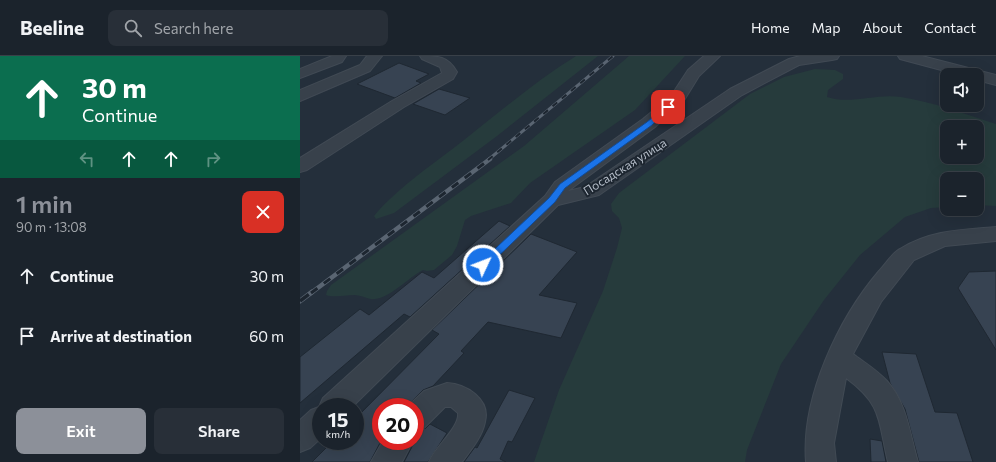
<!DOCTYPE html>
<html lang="en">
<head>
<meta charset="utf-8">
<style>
  :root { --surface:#1b232c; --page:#282f38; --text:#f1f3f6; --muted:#a0a4a9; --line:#394048; --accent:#8c9099 }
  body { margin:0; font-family:Commissioner,sans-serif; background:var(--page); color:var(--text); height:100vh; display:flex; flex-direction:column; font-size:15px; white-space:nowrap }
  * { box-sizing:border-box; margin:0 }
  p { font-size:13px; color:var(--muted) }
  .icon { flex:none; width:22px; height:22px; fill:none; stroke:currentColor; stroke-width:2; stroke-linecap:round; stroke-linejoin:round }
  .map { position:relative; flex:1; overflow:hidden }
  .sheet { display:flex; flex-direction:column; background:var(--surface); width:300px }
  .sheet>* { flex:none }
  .banner { background:#0b6e4f; color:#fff; overflow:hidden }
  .controls { position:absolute; left:640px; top:12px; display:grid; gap:8px }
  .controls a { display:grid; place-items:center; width:44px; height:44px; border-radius:8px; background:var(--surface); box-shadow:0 4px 16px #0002,0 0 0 1px var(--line); font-size:20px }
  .speed { position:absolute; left:12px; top:342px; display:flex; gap:8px; font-size:20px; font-weight:700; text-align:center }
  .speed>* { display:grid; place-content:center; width:52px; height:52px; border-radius:50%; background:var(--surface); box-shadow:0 4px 16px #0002,0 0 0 1px var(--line); line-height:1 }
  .speed small { font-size:10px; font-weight:400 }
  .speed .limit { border:6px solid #d22; background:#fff; color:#111 }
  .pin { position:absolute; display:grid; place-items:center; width:34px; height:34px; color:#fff; margin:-17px; border-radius:8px; box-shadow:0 2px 6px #0006 }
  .me { position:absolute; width:44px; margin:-22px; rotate:47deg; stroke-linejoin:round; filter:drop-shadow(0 0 3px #0008) }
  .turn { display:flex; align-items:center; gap:14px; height:84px; padding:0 16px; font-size:18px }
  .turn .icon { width:52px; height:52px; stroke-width:2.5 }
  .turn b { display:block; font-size:28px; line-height:34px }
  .lanes { display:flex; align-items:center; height:38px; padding:0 16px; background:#0003; justify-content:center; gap:20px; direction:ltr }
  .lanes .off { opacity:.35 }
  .round { display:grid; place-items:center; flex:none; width:42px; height:42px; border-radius:8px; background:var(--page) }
  .headline { display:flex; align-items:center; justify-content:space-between; height:68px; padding:0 16px }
  h1 { font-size:24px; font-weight:600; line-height:30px; color:var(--accent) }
  .primary-button { display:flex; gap:8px; margin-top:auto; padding:8px 16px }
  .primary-button a { flex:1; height:46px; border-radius:8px; background:var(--accent); color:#fff; font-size:16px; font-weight:600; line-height:46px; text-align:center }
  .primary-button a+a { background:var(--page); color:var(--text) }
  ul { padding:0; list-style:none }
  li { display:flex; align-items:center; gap:12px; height:60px; padding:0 16px }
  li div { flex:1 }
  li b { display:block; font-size:15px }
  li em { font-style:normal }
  header { display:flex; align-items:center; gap:24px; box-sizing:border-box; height:56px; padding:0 20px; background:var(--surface); border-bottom:1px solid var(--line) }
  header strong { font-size:19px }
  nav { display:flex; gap:22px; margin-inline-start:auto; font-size:14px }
  .search { width:280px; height:36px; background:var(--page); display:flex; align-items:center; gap:10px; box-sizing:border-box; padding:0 14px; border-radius:8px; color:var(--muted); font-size:15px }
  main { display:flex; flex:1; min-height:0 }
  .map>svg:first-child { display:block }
</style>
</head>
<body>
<header>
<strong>Beeline</strong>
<div class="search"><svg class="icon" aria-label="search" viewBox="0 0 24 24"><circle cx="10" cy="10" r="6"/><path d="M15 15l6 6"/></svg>Search here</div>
<nav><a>Home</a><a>Map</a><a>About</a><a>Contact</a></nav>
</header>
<main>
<section class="sheet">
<div class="banner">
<div class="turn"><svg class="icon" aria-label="ahead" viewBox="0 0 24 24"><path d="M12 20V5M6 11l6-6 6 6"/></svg><div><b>30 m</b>Continue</div></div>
<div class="lanes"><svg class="icon off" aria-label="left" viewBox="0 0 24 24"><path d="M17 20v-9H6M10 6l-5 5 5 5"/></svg><svg class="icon" aria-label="ahead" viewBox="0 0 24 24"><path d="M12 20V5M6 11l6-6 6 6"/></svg><svg class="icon" aria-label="ahead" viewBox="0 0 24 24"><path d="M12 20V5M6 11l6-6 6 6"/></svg><svg class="icon off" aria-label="right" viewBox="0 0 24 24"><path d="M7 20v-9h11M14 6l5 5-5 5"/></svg></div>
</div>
<div class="headline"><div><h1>1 min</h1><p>90 m · 13:08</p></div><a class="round" style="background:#d93025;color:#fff"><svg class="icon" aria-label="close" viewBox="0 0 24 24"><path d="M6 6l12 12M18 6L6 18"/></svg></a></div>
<ul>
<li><svg class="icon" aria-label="ahead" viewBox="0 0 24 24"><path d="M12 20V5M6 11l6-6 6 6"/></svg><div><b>Continue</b></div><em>30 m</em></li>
<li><svg class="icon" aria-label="arrive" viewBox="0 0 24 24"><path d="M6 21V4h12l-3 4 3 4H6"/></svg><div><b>Arrive at destination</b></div><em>60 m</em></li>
</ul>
<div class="primary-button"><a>Exit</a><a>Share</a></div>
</section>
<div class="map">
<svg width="696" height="406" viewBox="0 0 696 406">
  <rect width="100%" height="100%" fill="#242f3b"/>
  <g fill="#263b3c" fill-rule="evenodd">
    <path d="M276,0H298L197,80L94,157L76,163L74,160C98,131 135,107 164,84C201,55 237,24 276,0Z"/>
    <path d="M329,0H385L335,54L230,127L211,147L171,160L165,164L157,190L152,199L134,214L127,215L123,214C109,221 90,242 75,243C68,244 62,239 54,239C45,239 35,242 26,239L27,235L31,229L224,90Z"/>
    <path d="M515,13L535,14L543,18V23L528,34L527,41C551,49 576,37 601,41C633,46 665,58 696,68V150L677,149V123H647V151L631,152L605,161L560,199L524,244L481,308L447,394L445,406H234L259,334L303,235L317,192L322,172L319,162L312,155L311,148L319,137L450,38L484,21ZM647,71H677V101H647Z"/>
  </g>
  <g fill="#374352" stroke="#1f2832">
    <polygon points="99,7 129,18 116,25 121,27 95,42 57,28"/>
    <polygon points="139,33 170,42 145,59 113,48"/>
    <polygon points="199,165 210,170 110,261 104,258 0,347 0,301 60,253 69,259 122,216 134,222"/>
    <polygon points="231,178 277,196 239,239 277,247 261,282 188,266 161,295 164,297 133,330 123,334 106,351 81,351 81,385 70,406 12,406 33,385 55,385 55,363 139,278 132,274"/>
    <polygon points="696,215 696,294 658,232 669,216"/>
    <polygon points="582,296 616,298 635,356 657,357 673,406 619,406 605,353 590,327"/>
    <polygon points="209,334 235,342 212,386 208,385 200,403 206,406 164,406 175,391 177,392"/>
    <polygon points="130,368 147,377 128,406 104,406 115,385 115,376 126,372"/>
    <polygon points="570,383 582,385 586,406 571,406"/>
  </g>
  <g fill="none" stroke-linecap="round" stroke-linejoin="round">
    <g stroke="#414a54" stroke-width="2">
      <g id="minor">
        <polygon points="32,0 46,0 42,6 0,22 0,13"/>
        <polygon points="67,0 82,0 70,15 0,45 0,34 60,9"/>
        <path d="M120,0C138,0 148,0 157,16L153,23L104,51L7,114L0,116V102L92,45L142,17L140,11L122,3Z"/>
        <polygon points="404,0 420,0 399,20 383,46 355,71 268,135 285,131 430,33 489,3 500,0 539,0 537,3 532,4 499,9 442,39 299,139 258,149 52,351 21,351 21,382 10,392 0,396 0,364 11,354 19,351 23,342 245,140 255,126 343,63 371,40 388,14"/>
        <polygon points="598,0 622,0 696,19 696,29 677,24 677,19 660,19 600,3"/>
        <path d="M696,171V185L645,190L614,204L581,246L553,298C565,307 577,314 587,325C607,347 610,379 618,406H588C578,365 583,349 546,322L534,387L536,406H506C501,342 538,263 579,215C585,209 592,197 600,193C631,174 661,174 696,171Z"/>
        <path d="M147,327C166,328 191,343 185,366C182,381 171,394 162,406H129C135,391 160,371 158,357L151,351H145L125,371L115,375V351H107L124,335Z"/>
        <polygon points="83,385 113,385 102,406 71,406"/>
      </g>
    </g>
    <use href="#minor" fill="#38414b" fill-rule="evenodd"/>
    <g stroke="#5a6572" stroke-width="3">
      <polyline id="rail-far2" points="188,104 313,0"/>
    </g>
    <g stroke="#5a6572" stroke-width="4.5">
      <polyline id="rail-far1" points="11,237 190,103"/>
    </g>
    <g stroke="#5a6572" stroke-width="5">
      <polyline id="rail" points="0,245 12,236"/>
    </g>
    <use href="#rail-far2" stroke="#1d2630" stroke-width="2" stroke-dasharray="6" stroke-linecap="butt"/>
    <use href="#rail-far1" stroke="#1d2630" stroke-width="3" stroke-dasharray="8" stroke-linecap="butt"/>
    <use href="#rail" stroke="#1d2630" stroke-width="3.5" stroke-dasharray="11" stroke-linecap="butt"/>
  </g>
  <polygon fill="#1a73e8" stroke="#114b97" points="368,49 371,51 370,52 352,69 265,132 255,146 186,212 180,212 180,207 249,142 260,128 347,66"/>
  <g text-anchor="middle" stroke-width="4" stroke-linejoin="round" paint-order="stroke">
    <g font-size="12" fill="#b4bcc7" stroke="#1d2630">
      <text transform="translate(325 111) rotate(-32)" y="4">Посадская улица</text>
    </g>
  </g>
</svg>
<div class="controls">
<a><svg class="icon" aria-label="sound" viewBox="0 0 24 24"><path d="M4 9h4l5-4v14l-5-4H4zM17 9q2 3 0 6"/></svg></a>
<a>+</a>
<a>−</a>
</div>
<div class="speed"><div>15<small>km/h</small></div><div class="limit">20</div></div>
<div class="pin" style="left:368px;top:51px;background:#d93025"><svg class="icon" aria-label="arrive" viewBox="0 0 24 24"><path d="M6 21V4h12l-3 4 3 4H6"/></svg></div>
<svg class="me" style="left:183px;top:209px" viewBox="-20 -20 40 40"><circle r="17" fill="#1a73e8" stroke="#fff" stroke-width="3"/><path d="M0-11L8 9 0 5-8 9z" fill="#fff"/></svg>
</div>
</main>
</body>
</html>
